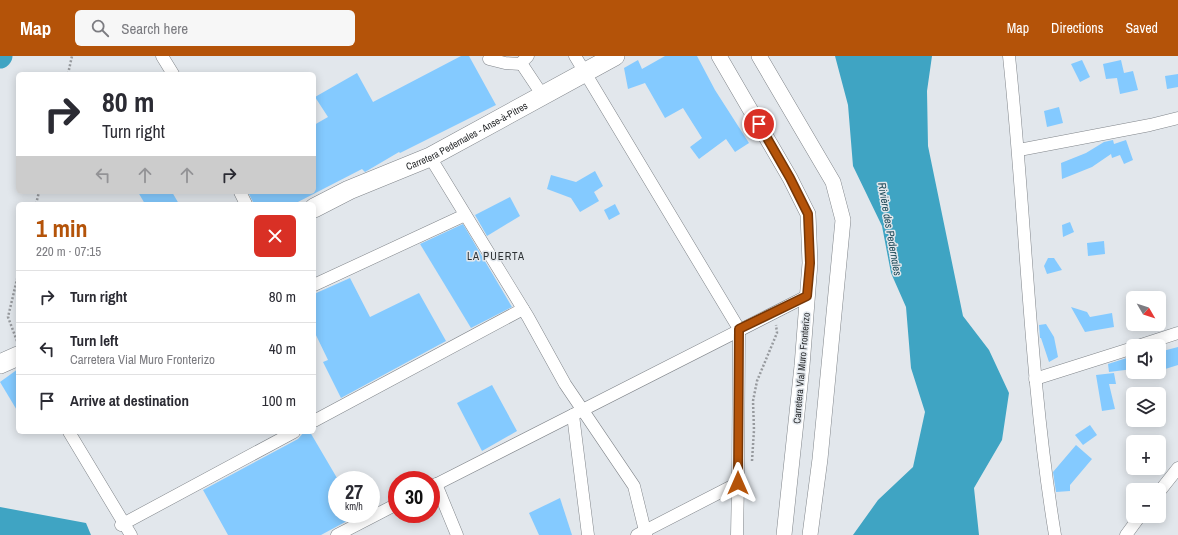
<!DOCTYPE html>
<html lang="en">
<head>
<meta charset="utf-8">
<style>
  :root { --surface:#fff; --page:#f7f7f7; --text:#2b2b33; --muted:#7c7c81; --line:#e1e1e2; --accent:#b45309 }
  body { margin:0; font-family:"Archivo Narrow",sans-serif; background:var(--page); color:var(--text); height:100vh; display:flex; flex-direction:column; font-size:15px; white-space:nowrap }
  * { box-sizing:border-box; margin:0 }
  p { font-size:13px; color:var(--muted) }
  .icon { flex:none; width:22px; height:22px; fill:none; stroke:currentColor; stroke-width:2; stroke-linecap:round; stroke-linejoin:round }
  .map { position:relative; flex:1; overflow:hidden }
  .side { position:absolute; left:16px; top:146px; width:300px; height:232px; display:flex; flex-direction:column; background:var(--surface); border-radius:6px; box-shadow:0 2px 10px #0003 }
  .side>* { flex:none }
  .banner { position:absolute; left:16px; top:16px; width:300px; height:122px; border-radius:6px; box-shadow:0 2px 10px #0003; background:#fff; color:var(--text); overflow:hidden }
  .needle { width:26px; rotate:129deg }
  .buttons { position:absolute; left:1126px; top:235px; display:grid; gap:8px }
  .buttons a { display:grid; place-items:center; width:40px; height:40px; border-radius:6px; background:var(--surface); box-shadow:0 2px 10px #0003; font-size:20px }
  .speed { position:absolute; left:328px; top:415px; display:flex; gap:8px; font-size:20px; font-weight:700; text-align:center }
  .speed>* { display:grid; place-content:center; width:52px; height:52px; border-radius:50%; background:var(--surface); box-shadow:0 2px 10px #0003; line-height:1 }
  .speed small { font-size:10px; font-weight:400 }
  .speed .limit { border:6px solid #d22; background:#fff; color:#111 }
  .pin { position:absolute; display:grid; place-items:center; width:34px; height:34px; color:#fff; margin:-17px; border:2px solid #fff; border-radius:50%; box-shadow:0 1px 4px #0007 }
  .me { position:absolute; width:44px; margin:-22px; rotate:0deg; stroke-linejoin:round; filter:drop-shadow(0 0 3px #0008) }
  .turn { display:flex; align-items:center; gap:14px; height:84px; padding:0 20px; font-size:18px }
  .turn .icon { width:52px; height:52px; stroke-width:2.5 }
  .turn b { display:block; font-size:28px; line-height:34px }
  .lanes { display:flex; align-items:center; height:38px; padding:0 20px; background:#0003; justify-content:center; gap:20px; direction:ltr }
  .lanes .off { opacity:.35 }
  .round { display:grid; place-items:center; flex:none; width:42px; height:42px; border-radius:6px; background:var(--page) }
  .summary { display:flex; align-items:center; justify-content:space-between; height:68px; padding:0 20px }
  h1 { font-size:24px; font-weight:700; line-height:30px; color:var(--accent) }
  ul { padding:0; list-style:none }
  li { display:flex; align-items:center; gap:12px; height:52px; padding:0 20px; border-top:1px solid var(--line) }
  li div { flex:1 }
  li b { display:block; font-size:15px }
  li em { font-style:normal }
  header { display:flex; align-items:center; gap:24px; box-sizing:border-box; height:56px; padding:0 20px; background:var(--accent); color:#fff }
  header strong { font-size:19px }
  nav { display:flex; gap:22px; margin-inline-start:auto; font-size:14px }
  .search { width:280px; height:36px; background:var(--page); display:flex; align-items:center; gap:10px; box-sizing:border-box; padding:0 14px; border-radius:6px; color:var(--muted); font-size:15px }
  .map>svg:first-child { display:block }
</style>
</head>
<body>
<header>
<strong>Map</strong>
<div class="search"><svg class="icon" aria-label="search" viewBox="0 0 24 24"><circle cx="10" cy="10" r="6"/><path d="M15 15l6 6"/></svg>Search here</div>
<nav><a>Map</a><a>Directions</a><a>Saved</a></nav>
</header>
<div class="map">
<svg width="1178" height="479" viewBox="0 0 1178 479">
  <rect width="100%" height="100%" fill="#e2e7ec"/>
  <g fill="#3fa4c3">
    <polygon points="835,0 932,0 927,35 928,90 963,260 989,294 1009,337 1002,384 974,432 979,479 853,479 878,444 913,411 925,356 911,312 906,251 891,217 882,170 853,110 848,49"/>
    <polygon points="0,451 86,467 91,479 0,479"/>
  </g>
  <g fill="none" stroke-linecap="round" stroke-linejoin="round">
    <polyline stroke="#3fa4c3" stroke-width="23" points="0,1 1,0"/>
  </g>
  <g fill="#84caff">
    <polygon points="461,0 469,0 496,49 400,97 399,96 365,116 362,113 294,148 254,148 248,136 314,136 314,69 328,61 315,41 357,17 373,46"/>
    <polygon points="665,0 697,0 715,34 749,87 735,96 726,83 699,103 690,91 702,82 683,52 665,62 645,27 628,33 624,12 638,4 642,13"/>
    <polygon points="1082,4 1090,21 1080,26 1071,8"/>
    <polygon points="1121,4 1124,17 1133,15 1138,34 1120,38 1117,22 1106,23 1103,8"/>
    <polygon points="1178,18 1178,31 1167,33 1165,20"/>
    <polygon points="1059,51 1063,67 1047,71 1044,55"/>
    <polygon points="1113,84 1114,88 1126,84 1133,104 1124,108 1120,99 1112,102 1111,98 1092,111 1062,123 1061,107 1086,97 1104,86"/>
    <polygon points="595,115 603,130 594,136 599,145 580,156 571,142 547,133 551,119 576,126"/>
    <polygon points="138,136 172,136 179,148 145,148"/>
    <polygon points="510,141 520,160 487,180 475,159"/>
    <polygon points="615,148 620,158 609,164 604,154"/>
    <polygon points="1070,166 1074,176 1063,181 1062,169"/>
    <polygon points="463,168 512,251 471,272 420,188"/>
    <polygon points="1104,185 1105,198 1088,200 1087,187"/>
    <polygon points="1048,202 1054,202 1062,214 1047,218 1044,210"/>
    <polygon points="350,222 370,261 419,237 446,285 341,342 323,306 328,304 314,275 314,238"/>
    <polygon points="1071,251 1087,256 1090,261 1112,257 1114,271 1085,276"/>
    <polygon points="1046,268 1054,281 1058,301 1049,306 1041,282 1040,282 1039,269"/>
    <polygon points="1178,291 1178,309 1162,314 1159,296"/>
    <polygon points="1133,300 1133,313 1109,316 1108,308"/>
    <polygon points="18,313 18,356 0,326"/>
    <polygon points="1114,317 1116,328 1109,328 1115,353 1102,355 1096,319"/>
    <polygon points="492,329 517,375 482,395 457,347"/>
    <polygon points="1090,369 1097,379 1083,389 1075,379"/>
    <polygon points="304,376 310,376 337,422 337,458 360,458 321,479 228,479 203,434 298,383"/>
    <polygon points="1076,389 1092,403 1070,429 1070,435 1056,436 1053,416"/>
    <polygon points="560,442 572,479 539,479 529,457"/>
  </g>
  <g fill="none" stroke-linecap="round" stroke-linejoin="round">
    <g stroke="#80858a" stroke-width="13">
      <g id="minor">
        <polyline points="162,0 173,18"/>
        <polyline points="528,0 521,7 543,40"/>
        <polyline points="575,0 739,273 738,427 637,479"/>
        <path d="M1009,0C1026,159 1029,321 1055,479"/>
        <polyline points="489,3 505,7 521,8"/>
        <polyline points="1019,94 1150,69 1178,62"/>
        <polyline points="430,101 528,261 565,328 634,430 646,479"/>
        <polyline points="240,136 246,148"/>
        <polyline points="314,229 465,159"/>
        <polyline points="1138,290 1178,277"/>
        <polyline points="1035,323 1133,292"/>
        <polyline points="573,359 588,479"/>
        <polyline points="314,365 523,253"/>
        <polyline points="69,376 131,479"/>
        <polyline points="436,428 457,479"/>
        <polyline points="431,431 807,240"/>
        <polyline points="1159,436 1178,412"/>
        <polyline points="121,469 294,376"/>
        <polyline points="337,479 397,448"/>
        <polyline points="737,479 738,427"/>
        <polyline points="1126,479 1140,460"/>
      </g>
    </g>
    <g stroke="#80858a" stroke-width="16">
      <g id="tertiary">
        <polyline points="719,0 790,122 808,158 810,207 802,310 784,479"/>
        <polyline points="759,0 833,126 843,164 820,403 810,479"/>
      </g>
    </g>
    <g stroke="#80858a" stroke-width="20">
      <g id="primary">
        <path id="s1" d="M314,152L349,134L430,101L615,0"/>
        <polyline points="0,308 18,300"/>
      </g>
    </g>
    <g stroke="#979a9e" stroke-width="2.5" stroke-dasharray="2 2" stroke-linecap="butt">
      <polyline points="68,18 72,0"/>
      <polyline points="36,148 39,136"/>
      <polyline points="17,285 8,261 18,219"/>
      <polyline points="752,405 754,374 753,345 757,325 777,277 776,269"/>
    </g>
    <use href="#minor" stroke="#fff" stroke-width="12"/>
    <use href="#tertiary" stroke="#fff" stroke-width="15"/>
    <use href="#primary" stroke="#fff" stroke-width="19"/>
  </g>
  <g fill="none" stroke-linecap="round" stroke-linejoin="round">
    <g stroke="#753606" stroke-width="10">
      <polyline id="route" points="738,427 739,273 807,240 810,207 808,158 790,122 759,68"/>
    </g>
    <use href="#route" stroke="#b45309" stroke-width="7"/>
  </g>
  <g text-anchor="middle" stroke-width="3" stroke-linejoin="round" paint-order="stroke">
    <g font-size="10" fill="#2b2d2f" stroke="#e2e7ec">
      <text dy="4" stroke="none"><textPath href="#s1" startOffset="169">Carretera Pedernales - Anse-à-Pitres</textPath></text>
      <text transform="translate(801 312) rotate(-85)" y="4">Carretera Vial Muro Fronterizo</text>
    </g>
    <g font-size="11" font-style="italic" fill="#204b59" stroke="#e2e7ec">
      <text transform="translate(890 173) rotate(80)" y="4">Rivière des Pedernales</text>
    </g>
    <g font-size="11" letter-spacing="1" fill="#2d3235" stroke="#e2e7ec">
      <text x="496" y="204">LA PUERTA</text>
    </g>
  </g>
</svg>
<div class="buttons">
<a><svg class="needle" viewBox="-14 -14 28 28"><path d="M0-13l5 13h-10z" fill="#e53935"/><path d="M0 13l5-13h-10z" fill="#7c7c81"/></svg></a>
<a><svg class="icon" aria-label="sound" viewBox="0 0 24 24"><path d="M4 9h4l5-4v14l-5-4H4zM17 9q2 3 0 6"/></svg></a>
<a><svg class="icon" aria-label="layers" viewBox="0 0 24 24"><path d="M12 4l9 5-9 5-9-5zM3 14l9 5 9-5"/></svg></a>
<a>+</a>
<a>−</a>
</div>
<div class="speed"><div>27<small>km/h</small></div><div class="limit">30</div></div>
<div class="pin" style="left:759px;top:68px;background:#d93025"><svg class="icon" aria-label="arrive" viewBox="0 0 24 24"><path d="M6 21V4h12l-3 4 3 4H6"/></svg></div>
<svg class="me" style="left:738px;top:427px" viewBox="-20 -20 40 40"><path d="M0-17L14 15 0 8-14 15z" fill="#b45309" stroke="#fff" stroke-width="4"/></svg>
<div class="banner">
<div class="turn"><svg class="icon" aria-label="right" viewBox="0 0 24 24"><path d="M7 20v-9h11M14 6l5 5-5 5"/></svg><div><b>80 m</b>Turn right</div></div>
<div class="lanes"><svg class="icon off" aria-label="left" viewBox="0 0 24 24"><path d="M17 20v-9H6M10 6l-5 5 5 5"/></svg><svg class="icon off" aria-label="ahead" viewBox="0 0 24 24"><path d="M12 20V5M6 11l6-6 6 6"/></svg><svg class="icon off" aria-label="ahead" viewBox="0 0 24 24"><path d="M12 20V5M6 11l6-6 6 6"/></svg><svg class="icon" aria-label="right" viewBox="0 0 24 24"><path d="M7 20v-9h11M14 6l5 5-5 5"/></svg></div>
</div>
<section class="side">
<div class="summary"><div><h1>1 min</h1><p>220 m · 07:15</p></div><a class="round" style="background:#d93025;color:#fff"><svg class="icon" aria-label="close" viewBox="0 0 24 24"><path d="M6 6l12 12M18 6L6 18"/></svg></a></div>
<ul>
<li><svg class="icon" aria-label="right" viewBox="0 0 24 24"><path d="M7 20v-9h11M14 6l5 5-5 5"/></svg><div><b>Turn right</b></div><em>80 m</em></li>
<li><svg class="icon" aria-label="left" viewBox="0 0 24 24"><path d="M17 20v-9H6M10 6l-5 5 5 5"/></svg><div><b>Turn left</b><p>Carretera Vial Muro Fronterizo</p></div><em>40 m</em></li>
<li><svg class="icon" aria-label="arrive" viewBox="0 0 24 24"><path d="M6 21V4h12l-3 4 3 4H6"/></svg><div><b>Arrive at destination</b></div><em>100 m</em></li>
</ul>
</section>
</div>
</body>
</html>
